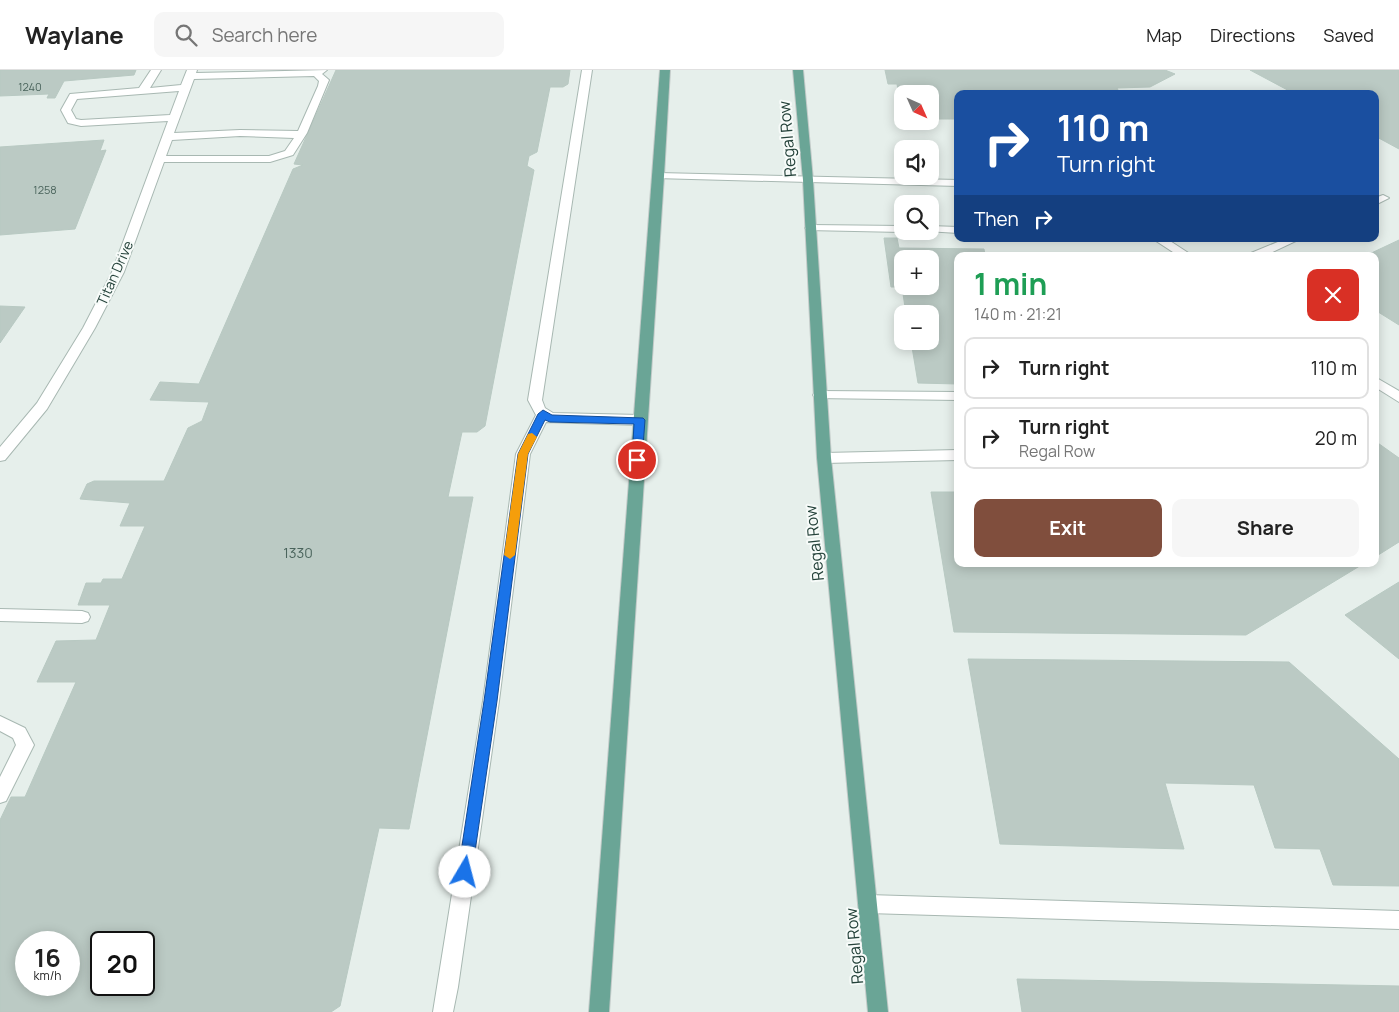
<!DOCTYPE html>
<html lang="en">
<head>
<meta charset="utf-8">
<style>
  :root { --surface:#fff; --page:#f6f6f6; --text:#222; --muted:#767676; --line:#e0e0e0; --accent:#804e3d }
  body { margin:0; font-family:Manrope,sans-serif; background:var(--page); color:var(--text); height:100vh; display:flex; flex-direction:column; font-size:19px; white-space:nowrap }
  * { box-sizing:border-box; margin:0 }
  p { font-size:16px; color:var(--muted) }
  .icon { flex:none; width:28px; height:28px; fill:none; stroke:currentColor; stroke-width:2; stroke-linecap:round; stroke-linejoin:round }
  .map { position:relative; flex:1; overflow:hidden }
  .details { position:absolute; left:954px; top:182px; width:425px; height:315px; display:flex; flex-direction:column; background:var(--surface); border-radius:10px; box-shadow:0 2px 12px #0003 }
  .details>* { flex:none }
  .banner { position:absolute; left:954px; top:20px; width:425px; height:152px; border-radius:10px; box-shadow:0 2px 12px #0003; background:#1a4fa0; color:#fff; overflow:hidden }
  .needle { width:32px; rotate:135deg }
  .tools { position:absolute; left:894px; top:15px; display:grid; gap:10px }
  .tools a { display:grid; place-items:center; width:45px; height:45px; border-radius:10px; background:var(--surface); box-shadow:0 2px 12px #0003; font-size:25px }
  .speed { position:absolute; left:15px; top:861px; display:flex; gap:10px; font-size:25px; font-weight:700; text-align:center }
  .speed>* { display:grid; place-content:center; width:65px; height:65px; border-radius:50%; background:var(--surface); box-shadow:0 2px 12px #0003; line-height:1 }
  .speed small { font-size:12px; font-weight:400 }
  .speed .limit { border:2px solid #111; border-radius:8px; background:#fff; color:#111 }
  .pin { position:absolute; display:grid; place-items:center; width:42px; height:42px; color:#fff; margin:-21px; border:2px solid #fff; border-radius:50%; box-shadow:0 1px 5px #0007 }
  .me { position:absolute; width:55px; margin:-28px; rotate:8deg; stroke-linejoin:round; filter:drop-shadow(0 0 4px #0008) }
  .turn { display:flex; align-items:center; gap:18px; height:105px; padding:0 20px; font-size:22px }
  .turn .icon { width:65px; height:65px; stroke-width:2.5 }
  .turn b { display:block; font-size:35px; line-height:42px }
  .then { display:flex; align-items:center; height:48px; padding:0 20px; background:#0003; gap:10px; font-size:19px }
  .round { display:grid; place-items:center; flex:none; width:52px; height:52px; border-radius:10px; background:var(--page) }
  .summary { display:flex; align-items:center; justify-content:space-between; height:85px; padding:0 20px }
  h1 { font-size:30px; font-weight:700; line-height:38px; color:#1e9e55 }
  .primary-button { display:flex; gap:10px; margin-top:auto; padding:10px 20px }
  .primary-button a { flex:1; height:58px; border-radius:10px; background:var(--accent); color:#fff; font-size:20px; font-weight:700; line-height:58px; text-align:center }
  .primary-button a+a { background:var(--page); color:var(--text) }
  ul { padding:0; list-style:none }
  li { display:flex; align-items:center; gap:15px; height:62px; margin:0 10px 8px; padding:0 10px; border:2px solid var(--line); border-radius:10px }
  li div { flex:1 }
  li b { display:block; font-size:19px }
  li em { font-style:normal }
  header { display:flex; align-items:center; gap:30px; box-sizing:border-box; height:70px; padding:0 25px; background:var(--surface); border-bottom:1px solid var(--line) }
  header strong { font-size:24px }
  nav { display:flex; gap:28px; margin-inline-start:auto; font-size:18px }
  .search { width:350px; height:45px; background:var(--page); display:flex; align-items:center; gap:12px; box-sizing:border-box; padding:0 18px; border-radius:10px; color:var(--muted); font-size:19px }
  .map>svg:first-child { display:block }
</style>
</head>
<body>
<header>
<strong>Waylane</strong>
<div class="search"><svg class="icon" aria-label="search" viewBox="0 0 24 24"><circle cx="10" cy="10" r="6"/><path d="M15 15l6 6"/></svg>Search here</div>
<nav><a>Map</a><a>Directions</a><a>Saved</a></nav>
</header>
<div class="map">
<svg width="1399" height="942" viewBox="0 0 1399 942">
  <rect width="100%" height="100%" fill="#e6efeb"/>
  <g fill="#bbcac4" stroke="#b8c9c2" fill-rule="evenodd">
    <polygon points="0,0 136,0 134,5 64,11 55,28 47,28 49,24 0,26"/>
    <path d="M336,0H570L568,14L563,17H550L537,82L529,86L527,96L534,100L485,356L477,362H462L448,427H473L409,759L379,758L340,936L331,942H0V750L11,727H25L76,612H37L56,571L96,570L110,535H78L86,513H101L103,509H122L145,456H120L130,433L80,429L87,414L94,411H164L188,358L202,351L209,332L150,330L160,312L199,314L293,99L303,95L294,94ZM26,872H69V915H26ZM101,872H144V915H101Z"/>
    <polygon points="885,0 1165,0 1175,4 1150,17 1117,18 1120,24 958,24 958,49 930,49 930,24 902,24 902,43 897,14 888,14"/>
    <polygon points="1250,0 1399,0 1399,79 1375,66 1375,24 1295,24"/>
    <polygon points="104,70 100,81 106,80 75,159 0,165 0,77"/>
    <path d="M884,168H897L899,178L984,179L985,185L1052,186H958V314L918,313L911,271H930V244H906L902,217H891ZM902,189H930V216H902Z"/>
    <polygon points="1399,170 1399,255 1375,240 1375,186 1365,186"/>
    <polygon points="0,236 25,237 0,273"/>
    <polygon points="1375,371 1399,388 1399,472 1375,487"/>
    <polygon points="931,422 958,422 958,494 1363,494 1246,565 954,562"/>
    <polygon points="1399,512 1399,589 1345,545"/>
    <polygon points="968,589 1289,592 1399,689 1399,816 1333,815 1320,779 1275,778 1254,715 1165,713 1184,779 1000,774"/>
    <polygon points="1017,909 1399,916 1399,942 1022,942"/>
  </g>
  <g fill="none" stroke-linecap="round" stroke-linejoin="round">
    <g stroke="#a8b8b2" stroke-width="2">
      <g id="minor">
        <path d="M151,0H161L150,18L181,15L187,0H197L196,3L327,0L322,4L329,10L307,63L293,85L270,92H164L124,202L95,258L47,339L5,390L0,391V377L37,333L83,258L112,202L168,51L81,56L68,53L61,40L70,24L139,18ZM314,6L319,11L318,16L298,61L240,60L174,63L194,9ZM179,21L170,45L81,50L76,49L71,40L77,29ZM240,66L294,68L285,81L269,86H166L172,70Z"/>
        <polygon points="582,0 592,0 542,330 545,338 553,343 640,345 645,347 647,350 645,353 640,355 546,352 530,384 499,631 458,917 453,942 433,942 483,631 516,384 536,345 528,330"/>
        <polygon points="659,103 958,110 958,116 655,108 654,106 655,104"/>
        <polygon points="1383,125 1389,128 1375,135 1375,128"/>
        <polygon points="811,155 902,156 902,161 906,161 902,162 807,160 805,158"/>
        <polygon points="930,156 958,157 958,163 926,161 930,161"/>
        <polygon points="1153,169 1167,169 1193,186 1179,186"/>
        <polygon points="1285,169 1300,169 1264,186 1249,186 1251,183"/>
        <polygon points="1375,307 1399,321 1399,332 1375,317"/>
        <polygon points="820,321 958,322 958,330 815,328 813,325 815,322"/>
        <polygon points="958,380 958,390 824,393 819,392 817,388 819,384 824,383"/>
        <polygon points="0,539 82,541 88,543 90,547 88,551 82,553 0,551"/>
        <polygon points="0,646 25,658 34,675 6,731 0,733 0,707 16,675 13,668 0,661"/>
        <polygon points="868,825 1399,841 1399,859 868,843 861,840 858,834 861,828"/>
      </g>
    </g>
    <g stroke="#c2cac8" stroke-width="2">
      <g id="major">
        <polygon points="660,0 670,0 664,106 609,942 589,942"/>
        <polygon points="793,0 803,0 813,110 831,388 888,942 868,942 817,388 803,110"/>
      </g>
    </g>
    <use href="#minor" fill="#fff" fill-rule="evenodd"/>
    <use href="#major" fill="#6aa596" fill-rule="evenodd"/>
  </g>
  <polygon fill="#1a73e8" stroke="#114b97" points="543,340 552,345 643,348 645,350 642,390 637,394 632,390 634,354 550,352 545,350 528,384 497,631 472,802 470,807 465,809 460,807 458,802 484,631 518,384 538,344"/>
  <polygon fill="#f59e0b" points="532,363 537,367 528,384 515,485 510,489 504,485 518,384 528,364"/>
  <g text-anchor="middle" stroke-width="4" stroke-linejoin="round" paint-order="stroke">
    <g font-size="11" fill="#4a645c">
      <text x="30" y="21">1240</text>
      <text x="45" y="124">1258</text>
    </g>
    <g font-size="14" fill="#24423a" stroke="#f7fbf9">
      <text transform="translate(115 203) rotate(-66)" y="5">Titan Drive</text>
    </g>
    <g font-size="14" fill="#4a645c">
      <text x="298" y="488">1330</text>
    </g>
    <g font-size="16" fill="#24423a" stroke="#f7fbf9">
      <text transform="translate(787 69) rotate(-95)" y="6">Regal Row</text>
      <text transform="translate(814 473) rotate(-96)" y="6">Regal Row</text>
      <text transform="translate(854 876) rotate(-95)" y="6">Regal Row</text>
    </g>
  </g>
</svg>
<div class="tools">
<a><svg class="needle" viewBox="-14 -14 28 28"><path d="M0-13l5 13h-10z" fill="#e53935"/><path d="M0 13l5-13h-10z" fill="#767676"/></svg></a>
<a><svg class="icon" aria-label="sound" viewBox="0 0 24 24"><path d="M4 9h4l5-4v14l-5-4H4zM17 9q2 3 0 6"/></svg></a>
<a><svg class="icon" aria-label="search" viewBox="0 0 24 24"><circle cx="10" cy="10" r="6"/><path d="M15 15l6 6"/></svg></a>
<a>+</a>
<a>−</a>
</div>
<div class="speed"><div>16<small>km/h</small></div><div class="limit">20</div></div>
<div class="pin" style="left:637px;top:390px;background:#d93025"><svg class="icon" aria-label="arrive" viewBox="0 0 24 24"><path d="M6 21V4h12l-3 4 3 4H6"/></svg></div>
<svg class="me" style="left:465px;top:802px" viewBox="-20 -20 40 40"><circle r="19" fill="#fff"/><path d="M0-13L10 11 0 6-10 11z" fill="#1a73e8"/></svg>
<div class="banner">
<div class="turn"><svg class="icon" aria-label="right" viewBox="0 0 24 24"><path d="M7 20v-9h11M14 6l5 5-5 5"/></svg><div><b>110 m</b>Turn right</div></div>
<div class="then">Then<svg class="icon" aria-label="right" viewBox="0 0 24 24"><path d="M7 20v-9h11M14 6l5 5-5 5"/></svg></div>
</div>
<section class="details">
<div class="summary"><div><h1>1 min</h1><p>140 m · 21:21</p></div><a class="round" style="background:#d93025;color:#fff"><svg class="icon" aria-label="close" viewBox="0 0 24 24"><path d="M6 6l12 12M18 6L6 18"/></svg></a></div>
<ul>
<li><svg class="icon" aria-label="right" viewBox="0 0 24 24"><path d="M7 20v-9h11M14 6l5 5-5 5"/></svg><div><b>Turn right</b></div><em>110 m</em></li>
<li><svg class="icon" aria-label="right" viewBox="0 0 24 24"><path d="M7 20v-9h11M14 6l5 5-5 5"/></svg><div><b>Turn right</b><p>Regal Row</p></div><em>20 m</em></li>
</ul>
<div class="primary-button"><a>Exit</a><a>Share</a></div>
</section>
</div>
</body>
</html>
